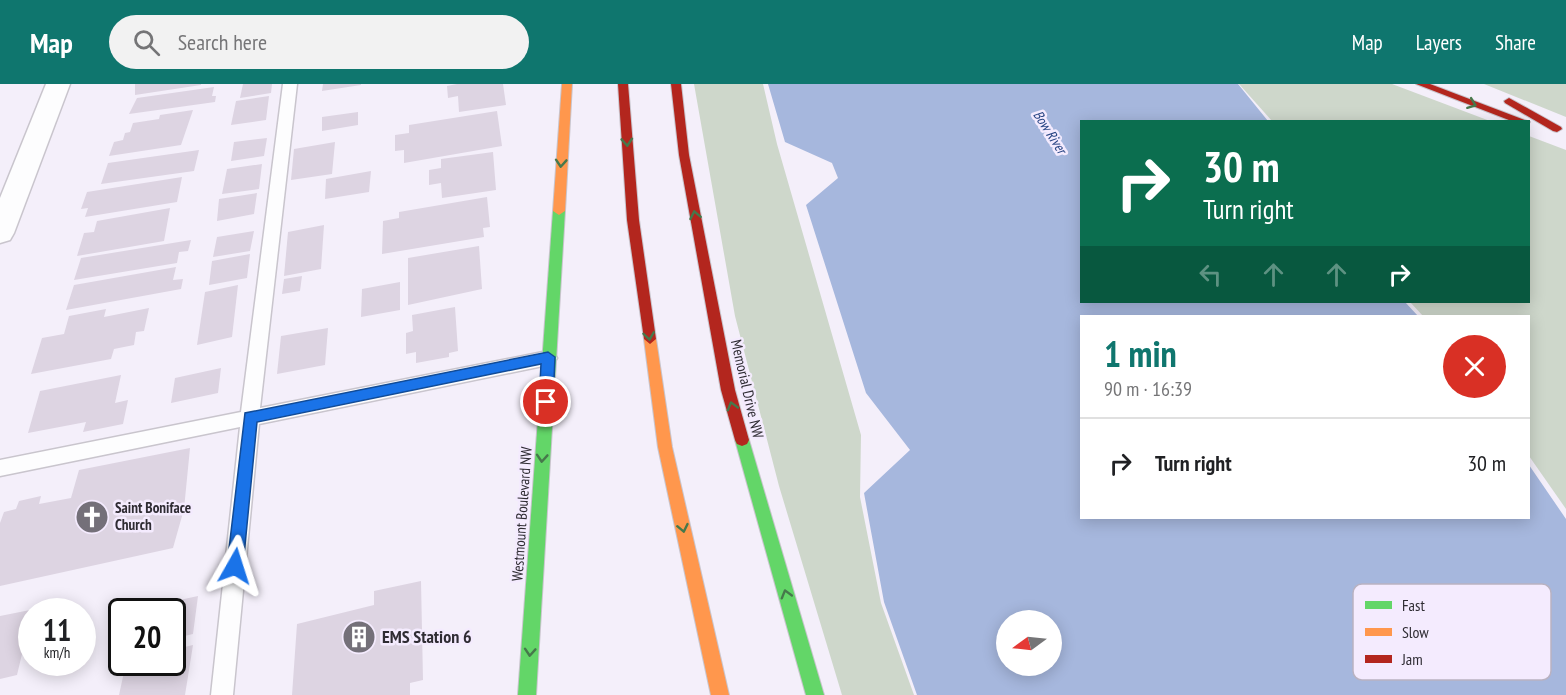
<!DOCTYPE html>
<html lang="en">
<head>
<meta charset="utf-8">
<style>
  :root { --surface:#fff; --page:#f2f2f2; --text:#202124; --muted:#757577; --line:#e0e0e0; --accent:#0f766e }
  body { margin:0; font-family:"PT Sans Narrow",sans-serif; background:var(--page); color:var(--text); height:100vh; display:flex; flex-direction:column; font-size:22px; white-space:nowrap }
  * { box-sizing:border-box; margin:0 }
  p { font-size:20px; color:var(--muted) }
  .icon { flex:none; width:33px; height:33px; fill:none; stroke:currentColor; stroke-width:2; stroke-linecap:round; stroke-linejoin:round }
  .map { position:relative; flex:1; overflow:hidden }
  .side { position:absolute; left:1080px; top:231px; width:450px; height:204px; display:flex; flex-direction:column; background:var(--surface); border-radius:0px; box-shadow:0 3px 15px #0003 }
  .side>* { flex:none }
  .banner { position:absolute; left:1080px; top:36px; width:450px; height:183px; border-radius:0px; box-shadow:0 3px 15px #0003; background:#0b6e4f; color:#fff; overflow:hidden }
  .needle { width:39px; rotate:255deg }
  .buttons { position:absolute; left:996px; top:526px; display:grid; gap:12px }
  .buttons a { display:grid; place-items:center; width:66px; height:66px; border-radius:50%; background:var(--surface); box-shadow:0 3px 15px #0003; font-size:30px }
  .speed { position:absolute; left:18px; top:514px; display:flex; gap:12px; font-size:30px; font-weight:700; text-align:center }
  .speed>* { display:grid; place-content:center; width:78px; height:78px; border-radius:50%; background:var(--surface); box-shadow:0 3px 15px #0003; line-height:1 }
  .speed small { font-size:15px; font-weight:400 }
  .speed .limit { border:3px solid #111; border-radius:9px; background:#fff; color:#111 }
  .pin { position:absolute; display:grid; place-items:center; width:51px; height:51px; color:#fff; margin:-26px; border:3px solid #fff; border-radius:50%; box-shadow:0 2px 6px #0007 }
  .me { position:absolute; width:66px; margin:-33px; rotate:6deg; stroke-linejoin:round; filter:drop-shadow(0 0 4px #0008) }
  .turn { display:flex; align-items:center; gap:21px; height:126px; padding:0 24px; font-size:27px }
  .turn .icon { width:78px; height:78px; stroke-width:2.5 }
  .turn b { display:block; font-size:42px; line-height:51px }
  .lanes { display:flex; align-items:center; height:57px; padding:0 24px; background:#0003; justify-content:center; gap:30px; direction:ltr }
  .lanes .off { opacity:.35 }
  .round { display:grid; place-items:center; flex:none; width:63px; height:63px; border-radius:32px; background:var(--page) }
  .overview { display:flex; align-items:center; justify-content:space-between; height:102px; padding:0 24px }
  h1 { font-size:36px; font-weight:800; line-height:45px; color:var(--accent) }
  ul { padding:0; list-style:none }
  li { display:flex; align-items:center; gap:18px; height:90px; padding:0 24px; border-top:2px solid var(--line) }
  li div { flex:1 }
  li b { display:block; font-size:22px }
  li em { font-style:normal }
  header { display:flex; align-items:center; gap:36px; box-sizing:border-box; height:84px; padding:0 30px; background:var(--accent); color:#fff }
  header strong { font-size:28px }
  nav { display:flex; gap:33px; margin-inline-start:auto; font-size:21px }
  .search { width:420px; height:54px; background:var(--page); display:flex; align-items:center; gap:15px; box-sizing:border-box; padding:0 21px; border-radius:33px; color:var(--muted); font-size:22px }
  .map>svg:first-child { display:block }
</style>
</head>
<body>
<header>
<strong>Map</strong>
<div class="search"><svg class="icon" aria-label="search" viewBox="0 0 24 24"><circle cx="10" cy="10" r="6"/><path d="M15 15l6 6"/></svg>Search here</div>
<nav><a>Map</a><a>Layers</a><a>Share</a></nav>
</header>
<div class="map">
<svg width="1566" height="611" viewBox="0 0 1566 611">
  <rect width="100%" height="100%" fill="#f4effa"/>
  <g fill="#ced7cb">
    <polygon points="694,0 763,0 777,60 861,351 860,413 881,519 914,611 842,611 779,402 735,232"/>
    <polygon points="1239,0 1392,0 1490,37 1272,37"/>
    <polygon points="1484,0 1566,0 1566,33"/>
    <polygon points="1529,52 1566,66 1566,425 1529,372 1528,232 1423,232 1410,218 1528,218"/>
  </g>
  <path fill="#a6b7dd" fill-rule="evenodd" d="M768,0H1238L1268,37L1082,38V218H1405L1418,232H1082V434H1528L1529,381L1566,435V611H917L884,518L864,409L910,366L866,309L806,121L838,94L832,79L785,58ZM1006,537H1052V582H1006Z"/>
  <g fill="#ddd4e2">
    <polygon points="135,0 201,0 201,1 135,11"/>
    <polygon points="243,0 272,0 271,9 240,14"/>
    <polygon points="323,0 361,0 361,1 322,7"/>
    <polygon points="457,0 503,0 506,21 459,28 458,12 448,14 447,2"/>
    <polygon points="214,3 212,12 216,12 215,18 129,30 137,14"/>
    <polygon points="269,12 266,36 231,41 236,17"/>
    <polygon points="193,26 181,61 109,72 114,58 123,56 125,49 130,48 133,39 159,35 160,31"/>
    <polygon points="497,27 502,62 404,79 404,66 395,67 395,51 409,49 409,41"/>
    <polygon points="358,28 358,41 322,47 322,33"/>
    <polygon points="267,54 264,72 231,77 234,58"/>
    <polygon points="335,58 332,90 291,96 294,65"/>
    <polygon points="199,66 194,87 101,100 108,79"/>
    <polygon points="493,68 496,106 442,114 441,99 429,101 429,86 441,84 441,75"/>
    <polygon points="262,80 259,105 222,110 227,85"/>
    <polygon points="371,87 369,108 325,115 326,95"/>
    <polygon points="182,93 177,118 85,133 88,124 81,125 87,108"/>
    <polygon points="257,109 254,130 217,137 219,115"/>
    <polygon points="487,113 490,143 483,144 484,153 382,170 383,137 399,134 399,128"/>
    <polygon points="170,124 164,157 77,172 84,149 94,148 97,137"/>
    <polygon points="324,141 321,185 284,192 288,148"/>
    <polygon points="254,147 250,167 213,173 217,153"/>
    <polygon points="191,156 188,167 179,168 177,179 74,196 81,174"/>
    <polygon points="479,162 482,205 408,221 408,174"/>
    <polygon points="250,170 247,194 209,201 212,177"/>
    <polygon points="176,183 173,196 183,195 181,205 66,226 74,201"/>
    <polygon points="302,192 300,207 282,210 284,195"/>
    <polygon points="400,198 400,226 361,233 362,205"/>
    <polygon points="238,201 232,253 197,261 205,208"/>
    <polygon points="455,223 458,267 449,269 449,273 416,279 416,268 406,270 406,249 413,247 412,231"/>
    <polygon points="149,224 144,247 136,248 134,261 114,265 111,275 31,290 42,254 64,250 69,232 106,225 104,233"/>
    <polygon points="328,244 325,281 277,290 281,252"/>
    <polygon points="221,284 218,309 171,319 175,294"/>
    <polygon points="121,291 115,319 128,316 123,340 83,348 86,338 28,349 40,307"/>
    <polygon points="190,364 184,425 173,464 0,502 0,439 4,428 16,425 19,417 41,412 39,420 71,414 79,386"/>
    <polygon points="421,497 423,596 410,599 410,611 292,611 297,540 374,521 374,507"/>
    <polygon points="198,512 193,550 172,555 172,528 137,528 138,525"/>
    <polygon points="35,525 32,528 17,591 0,595 0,532"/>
    <polygon points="119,533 122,533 122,567 112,569"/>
    <polygon points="193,561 185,611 119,611 126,579 172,579 172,566"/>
  </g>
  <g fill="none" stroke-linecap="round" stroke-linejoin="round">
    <g stroke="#c9c5cd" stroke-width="3">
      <polygon id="lane" points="283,0 297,0 260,324 548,267 554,269 557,274 554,279 548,281 259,340 233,611 211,611 240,343 0,392 0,376 241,328"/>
    </g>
    <g stroke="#c9c5cd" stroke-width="3">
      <polygon id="street" points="46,0 70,0 14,149 10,156 0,159 0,114"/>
    </g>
    <g stroke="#c9c5cd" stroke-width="2">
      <g id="fast">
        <polygon points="559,123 565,127 536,611 518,611 553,127"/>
        <polygon points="742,350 747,352 749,356 824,611 806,611 735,356 737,352"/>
      </g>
    </g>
    <g stroke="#c9c5cd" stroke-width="2">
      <g id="slow">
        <polygon points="562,0 572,0 565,127 559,131 553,127"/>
        <polygon points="650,250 656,255 672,363 729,611 711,611 658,363 644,255"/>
      </g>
    </g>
    <g stroke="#c9c5cd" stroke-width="2">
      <g id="jam">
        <polygon points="618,0 628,0 639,136 656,255 650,260 644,255 627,136"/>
        <polygon points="671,0 681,0 689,71 735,306 749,356 747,360 742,362 737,360 735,356 721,306 679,71"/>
        <polygon points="1416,0 1430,0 1530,38 1528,40 1528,38 1514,38"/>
        <polygon points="1509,14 1561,43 1562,45 1557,48 1553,47 1505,19 1504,17"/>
      </g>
    </g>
    <use href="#lane" fill="#fdfdfe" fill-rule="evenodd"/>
    <use href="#street" fill="#fdfdfe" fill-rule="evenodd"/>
    <use href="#fast" fill="#63d668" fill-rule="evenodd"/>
    <use href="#slow" fill="#ff974d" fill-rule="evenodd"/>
    <use href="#jam" fill="#b3261e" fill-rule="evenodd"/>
  </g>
  <defs><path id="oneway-chevron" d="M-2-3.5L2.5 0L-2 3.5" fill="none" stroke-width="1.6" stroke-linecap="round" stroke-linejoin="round" transform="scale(1.5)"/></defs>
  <g stroke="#46784b">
    <use href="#oneway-chevron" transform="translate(1472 20) rotate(21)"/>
    <use href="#oneway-chevron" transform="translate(627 58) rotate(86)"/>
    <use href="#oneway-chevron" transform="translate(561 79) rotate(94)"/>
    <use href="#oneway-chevron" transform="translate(695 131) rotate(-101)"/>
    <use href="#oneway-chevron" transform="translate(649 252) rotate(82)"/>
    <use href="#oneway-chevron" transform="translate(732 322) rotate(-106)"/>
    <use href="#oneway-chevron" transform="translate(542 374) rotate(94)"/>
    <use href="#oneway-chevron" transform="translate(683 444) rotate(78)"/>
    <use href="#oneway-chevron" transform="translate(786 510) rotate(-106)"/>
    <use href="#oneway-chevron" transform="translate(530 568) rotate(94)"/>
  </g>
  <polygon fill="#1a73e8" stroke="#114b97" stroke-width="1.5" points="548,268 555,273 553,318 546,324 539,318 541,280 257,338 243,482 240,488 235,490 229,488 227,482 245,329"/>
  <defs>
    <g id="church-disc" transform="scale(1.725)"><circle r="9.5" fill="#747079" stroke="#f4ebfe"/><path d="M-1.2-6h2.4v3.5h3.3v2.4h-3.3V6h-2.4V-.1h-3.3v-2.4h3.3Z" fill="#fff"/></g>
    <g id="building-disc" transform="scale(1.725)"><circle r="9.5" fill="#747079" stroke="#f4ebfe"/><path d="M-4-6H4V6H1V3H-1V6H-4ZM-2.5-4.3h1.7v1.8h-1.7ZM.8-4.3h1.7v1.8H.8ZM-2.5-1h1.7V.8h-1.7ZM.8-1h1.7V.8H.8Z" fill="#fff"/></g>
  </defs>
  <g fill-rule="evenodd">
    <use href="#church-disc" x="92" y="433"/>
    <use href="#building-disc" x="359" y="553"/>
  </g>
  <g text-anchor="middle" stroke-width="5" stroke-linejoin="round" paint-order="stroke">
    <g font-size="14" font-style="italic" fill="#274483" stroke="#f4ebfe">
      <text transform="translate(1050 48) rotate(57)" y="5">Bow River</text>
    </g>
    <g font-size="15" fill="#2f2c33" stroke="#f4ebfe">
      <text transform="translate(747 305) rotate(77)" y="5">Memorial Drive NW</text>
      <text transform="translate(522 430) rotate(-86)" y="5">Westmount Boulevard NW</text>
    </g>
    <g font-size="15" font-weight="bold" fill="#2f2c33" stroke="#f4ebfe" text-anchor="start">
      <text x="115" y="429">Saint Boniface<tspan x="115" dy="17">Church</tspan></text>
    </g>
    <g font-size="18" font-weight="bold" fill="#2f2c33" stroke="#f4ebfe" text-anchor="start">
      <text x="382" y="559">EMS Station 6</text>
    </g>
  </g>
  <rect x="1353" y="500" width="198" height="96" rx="9" fill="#f4ebfe" stroke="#b9b2c1" stroke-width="1.5"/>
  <rect x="1365" y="517" width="27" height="8" fill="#63d668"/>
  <rect x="1365" y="544" width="27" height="8" fill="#ff974d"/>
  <rect x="1365" y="571" width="27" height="8" fill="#b3261e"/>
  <g font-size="16" fill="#2f2c33">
    <text x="1402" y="527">Fast</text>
    <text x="1402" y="554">Slow</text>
    <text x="1402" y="581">Jam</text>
  </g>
</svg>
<div class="buttons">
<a><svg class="needle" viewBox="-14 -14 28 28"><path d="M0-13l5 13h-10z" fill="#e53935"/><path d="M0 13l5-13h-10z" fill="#757577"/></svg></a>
</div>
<div class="speed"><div>11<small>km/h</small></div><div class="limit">20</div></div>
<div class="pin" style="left:546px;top:318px;background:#d93025"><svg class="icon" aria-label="arrive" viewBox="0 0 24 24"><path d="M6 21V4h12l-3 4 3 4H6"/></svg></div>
<svg class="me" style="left:235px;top:482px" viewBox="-20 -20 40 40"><path d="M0-17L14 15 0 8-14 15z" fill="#1a73e8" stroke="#fff" stroke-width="4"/></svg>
<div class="banner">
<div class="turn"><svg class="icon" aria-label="right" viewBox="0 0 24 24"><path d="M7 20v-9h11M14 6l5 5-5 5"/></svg><div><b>30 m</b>Turn right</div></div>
<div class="lanes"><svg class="icon off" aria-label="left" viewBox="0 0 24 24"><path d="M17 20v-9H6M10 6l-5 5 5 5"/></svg><svg class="icon off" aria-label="ahead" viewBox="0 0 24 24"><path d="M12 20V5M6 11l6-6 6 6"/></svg><svg class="icon off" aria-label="ahead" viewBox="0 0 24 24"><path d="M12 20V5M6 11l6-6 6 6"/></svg><svg class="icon" aria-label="right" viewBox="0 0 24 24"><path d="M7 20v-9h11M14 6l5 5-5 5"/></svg></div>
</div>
<section class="side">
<div class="overview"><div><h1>1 min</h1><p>90 m · 16:39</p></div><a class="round" style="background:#d93025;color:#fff"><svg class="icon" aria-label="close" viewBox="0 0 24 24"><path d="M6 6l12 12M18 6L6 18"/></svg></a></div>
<ul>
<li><svg class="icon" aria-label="right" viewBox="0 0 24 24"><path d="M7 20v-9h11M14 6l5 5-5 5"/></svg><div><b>Turn right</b></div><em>30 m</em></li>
</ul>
</section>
</div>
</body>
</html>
